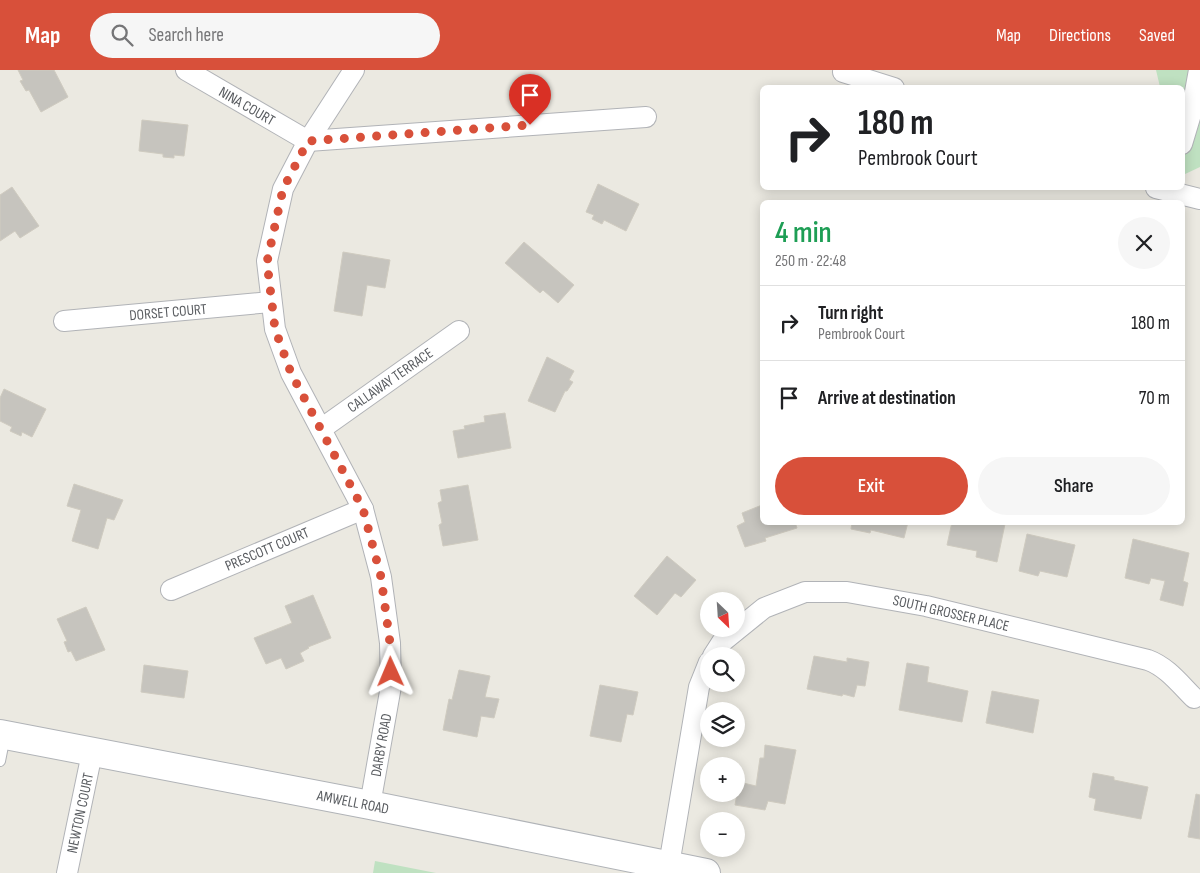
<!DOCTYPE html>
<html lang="en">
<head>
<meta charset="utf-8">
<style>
  :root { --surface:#fff; --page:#f6f6f6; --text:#202124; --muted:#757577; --line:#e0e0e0; --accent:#d8503a }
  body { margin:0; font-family:"Sofia Sans Condensed",sans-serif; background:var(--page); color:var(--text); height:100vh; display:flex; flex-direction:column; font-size:19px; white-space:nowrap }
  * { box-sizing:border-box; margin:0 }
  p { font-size:16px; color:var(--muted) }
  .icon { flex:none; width:28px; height:28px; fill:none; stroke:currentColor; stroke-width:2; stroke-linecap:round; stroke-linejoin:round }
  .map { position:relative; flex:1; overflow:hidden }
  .details { position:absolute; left:760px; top:130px; width:425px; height:325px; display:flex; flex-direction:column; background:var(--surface); border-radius:8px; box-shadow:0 2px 12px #0003 }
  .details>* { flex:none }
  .top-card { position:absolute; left:760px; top:15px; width:425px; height:105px; border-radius:8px; box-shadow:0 2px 12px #0003; background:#fff; color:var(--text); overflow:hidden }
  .needle { width:32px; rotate:155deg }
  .fabs { position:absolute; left:700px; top:522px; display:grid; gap:10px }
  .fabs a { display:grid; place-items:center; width:45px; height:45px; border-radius:50%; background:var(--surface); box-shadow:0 2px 12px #0003; font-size:25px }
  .pin { position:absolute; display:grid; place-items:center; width:42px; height:42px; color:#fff; margin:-51px -21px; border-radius:50% 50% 50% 0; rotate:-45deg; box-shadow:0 0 5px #0007 }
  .pin .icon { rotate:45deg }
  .me { position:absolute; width:55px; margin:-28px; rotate:359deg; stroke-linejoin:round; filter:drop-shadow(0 0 4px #0008) }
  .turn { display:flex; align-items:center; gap:18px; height:105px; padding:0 15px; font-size:22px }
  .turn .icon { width:65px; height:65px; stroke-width:2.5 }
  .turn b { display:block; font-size:35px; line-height:42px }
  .round { display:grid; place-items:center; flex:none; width:52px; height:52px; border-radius:26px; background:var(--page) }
  .overview { display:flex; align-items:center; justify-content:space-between; height:85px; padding:0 15px }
  h1 { font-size:30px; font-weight:600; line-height:38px; color:#1e9e55 }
  .button { display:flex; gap:10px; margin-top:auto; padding:10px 15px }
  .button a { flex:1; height:58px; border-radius:30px; background:var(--accent); color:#fff; font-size:20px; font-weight:600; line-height:58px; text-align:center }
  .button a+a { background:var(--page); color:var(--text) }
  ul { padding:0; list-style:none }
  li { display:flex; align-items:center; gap:15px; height:75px; padding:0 15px; border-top:1px solid var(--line) }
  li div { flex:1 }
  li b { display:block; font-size:19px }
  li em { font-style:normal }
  header { display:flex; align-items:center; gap:30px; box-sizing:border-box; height:70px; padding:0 25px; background:var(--accent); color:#fff }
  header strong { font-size:24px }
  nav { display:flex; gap:28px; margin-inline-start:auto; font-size:18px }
  .search { width:350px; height:45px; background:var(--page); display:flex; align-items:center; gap:12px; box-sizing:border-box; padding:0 18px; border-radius:28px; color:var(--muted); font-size:19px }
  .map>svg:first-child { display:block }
</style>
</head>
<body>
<header>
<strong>Map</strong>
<div class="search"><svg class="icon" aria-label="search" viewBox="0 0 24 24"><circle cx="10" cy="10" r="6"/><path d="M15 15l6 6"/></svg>Search here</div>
<nav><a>Map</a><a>Directions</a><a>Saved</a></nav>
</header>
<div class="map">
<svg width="1200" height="803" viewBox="0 0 1200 803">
  <rect width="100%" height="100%" fill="#ebe9e1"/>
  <g fill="#bfe1c1">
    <polygon points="1156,0 1200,0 1200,97 1183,105 1182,18 1160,17"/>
    <polygon points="375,791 436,803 373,803"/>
  </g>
  <g fill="#c6c4be" stroke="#cfcbc0">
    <polygon points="18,0 54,0 68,27 41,42 29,20 26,21 20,11 23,10"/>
    <polygon points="142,50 188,55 184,86 174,85 174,88 163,87 163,84 139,81"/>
    <polygon points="598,114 639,134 626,161 604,150 602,154 592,149 594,145 586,142"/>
    <polygon points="12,117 39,156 20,168 15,161 0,171 0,125"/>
    <polygon points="524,172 574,215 558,233 543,220 540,223 505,193"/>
    <polygon points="343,182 390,190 385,218 367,215 362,246 334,241"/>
    <polygon points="547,287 574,301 569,310 573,312 567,321 565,321 555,342 528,331"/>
    <polygon points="4,319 46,339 32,367 22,362 21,366 10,361 12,357 0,351 0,328"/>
    <polygon points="505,343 511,378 458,388 453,361 465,359 464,356 485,352 484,346"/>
    <polygon points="74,414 123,430 114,450 107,448 98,479 72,471 81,440 67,436"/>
    <polygon points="468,415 478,470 443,476 439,455 442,453 438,433 442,431 440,420"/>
    <polygon points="762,435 762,452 795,452 797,458 765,468 766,471 745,477 737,456 745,452 742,443"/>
    <polygon points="852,452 908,452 904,468 871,460 870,463 851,459"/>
    <polygon points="952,452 999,452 1005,454 997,492 976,487 977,481 947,475"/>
    <polygon points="1027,464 1075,475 1067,507 1040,501 1038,506 1019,501"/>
    <polygon points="1133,469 1189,483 1183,511 1188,513 1183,536 1160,530 1165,511 1151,508 1149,514 1125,508"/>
    <polygon points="667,486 696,510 681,527 675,523 657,545 634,526"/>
    <polygon points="313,525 331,568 308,577 309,578 300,583 304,591 286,599 281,588 266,594 254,568 292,553 285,536"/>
    <polygon points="86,537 105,580 76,591 71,581 68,582 64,572 67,571 57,549"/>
    <polygon points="814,586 847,592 847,588 869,592 865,616 857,615 854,627 843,624 842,626 807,619"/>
    <polygon points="907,593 929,597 927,612 968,621 962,652 899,640"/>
    <polygon points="144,595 188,601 184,628 141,622"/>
    <polygon points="459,600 490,606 485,627 499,629 494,648 481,646 477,667 443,660 449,629 452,630"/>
    <polygon points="600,615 638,622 633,645 627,644 621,672 590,666"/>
    <polygon points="992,621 1039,630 1033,663 986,653"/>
    <polygon points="765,675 796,680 785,734 768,731 765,740 735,735 739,712 756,716 760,688 764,688"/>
    <polygon points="1093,703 1114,707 1114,710 1148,717 1141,749 1094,740 1096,729 1089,727"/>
    <polygon points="1196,724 1200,725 1200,769 1188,767"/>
  </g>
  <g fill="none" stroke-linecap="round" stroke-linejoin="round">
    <g stroke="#b1b3b7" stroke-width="12">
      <polyline id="lane" points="0,691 5,666"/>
    </g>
    <g stroke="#b1b3b7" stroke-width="22">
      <g id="street">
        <polyline points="186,0 308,71 646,47"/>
        <polyline points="354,0 308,71 283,119 267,191 275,259 291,303 363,439 381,507 390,573 391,616 370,735"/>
        <polyline points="843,2 894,18"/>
        <polyline points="1182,74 1191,44 1199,0"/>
        <polyline points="1156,118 1200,129"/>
        <polyline points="64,251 271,232"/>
        <polyline points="321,359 459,261"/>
        <polyline points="171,520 363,439"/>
        <path d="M713,586L722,572L764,538L805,522H847L926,536L1148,590C1167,597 1179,613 1194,628"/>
        <polyline points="669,795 699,617 709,592"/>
        <polyline points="67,803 92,683"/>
      </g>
    </g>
    <g stroke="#b0b3b7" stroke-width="30">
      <polyline id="secondary" points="0,664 370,735 706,803"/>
    </g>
    <use href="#lane" stroke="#fff" stroke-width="10"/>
    <use href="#street" stroke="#fff" stroke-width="20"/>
    <use href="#secondary" stroke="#fff" stroke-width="28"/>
  </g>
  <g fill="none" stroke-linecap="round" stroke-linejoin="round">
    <polyline stroke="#d8503a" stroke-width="9" stroke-dasharray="0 16.2" points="391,602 390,573 381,507 363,439 291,303 275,259 267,192 283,119 308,71 530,55"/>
  </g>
  <g text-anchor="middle" stroke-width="4" stroke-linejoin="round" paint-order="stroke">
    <g font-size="15" fill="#595c60" stroke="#fff">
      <text transform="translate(247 36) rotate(30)" y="5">NINA COURT</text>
      <text transform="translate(168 242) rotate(-5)" y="5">DORSET COURT</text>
      <text transform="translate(390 310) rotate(-35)" y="5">CALLAWAY TERRACE</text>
      <text transform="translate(267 479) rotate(-23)" y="5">PRESCOTT COURT</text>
      <text transform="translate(951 543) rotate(13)" y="5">SOUTH GROSSER PLACE</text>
      <text transform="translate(381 675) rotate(-80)" y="5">DARBY ROAD</text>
      <text transform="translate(353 732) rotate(11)" y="5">AMWELL ROAD</text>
      <text transform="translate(80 743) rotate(-78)" y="5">NEWTON COURT</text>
    </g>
  </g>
</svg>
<div class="fabs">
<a><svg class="needle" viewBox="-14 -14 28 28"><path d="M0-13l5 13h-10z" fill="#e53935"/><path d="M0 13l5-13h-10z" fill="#757577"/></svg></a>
<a><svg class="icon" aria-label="search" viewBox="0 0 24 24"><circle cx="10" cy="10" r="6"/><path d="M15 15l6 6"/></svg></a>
<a><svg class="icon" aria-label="layers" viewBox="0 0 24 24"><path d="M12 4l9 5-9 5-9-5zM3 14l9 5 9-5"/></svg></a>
<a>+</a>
<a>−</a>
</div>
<div class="pin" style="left:530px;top:55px;background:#d93025"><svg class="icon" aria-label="arrive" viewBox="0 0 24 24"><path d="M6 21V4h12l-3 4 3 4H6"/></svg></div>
<svg class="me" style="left:391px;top:602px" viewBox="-20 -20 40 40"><path d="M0-17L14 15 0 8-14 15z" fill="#d8503a" stroke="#fff" stroke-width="4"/></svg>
<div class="top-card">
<div class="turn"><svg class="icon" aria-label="right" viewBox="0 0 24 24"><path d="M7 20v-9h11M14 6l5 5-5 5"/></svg><div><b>180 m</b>Pembrook Court</div></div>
</div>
<section class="details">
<div class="overview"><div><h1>4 min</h1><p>250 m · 22:48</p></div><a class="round"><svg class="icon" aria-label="close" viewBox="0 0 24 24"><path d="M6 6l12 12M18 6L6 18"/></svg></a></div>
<ul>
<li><svg class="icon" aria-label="right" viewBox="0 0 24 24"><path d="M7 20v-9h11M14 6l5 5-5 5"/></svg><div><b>Turn right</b><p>Pembrook Court</p></div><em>180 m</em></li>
<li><svg class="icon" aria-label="arrive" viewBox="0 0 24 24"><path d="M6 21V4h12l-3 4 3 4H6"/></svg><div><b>Arrive at destination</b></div><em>70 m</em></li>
</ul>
<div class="button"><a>Exit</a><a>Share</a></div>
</section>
</div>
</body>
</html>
